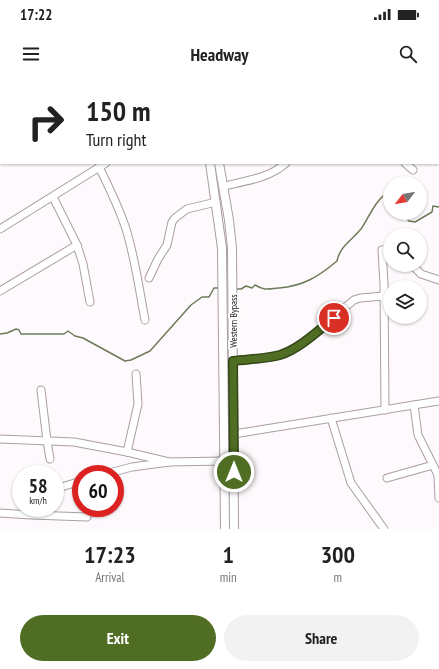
<!DOCTYPE html>
<html lang="en">
<head>
<meta charset="utf-8">
<style>
  :root { --surface:#fff; --page:#f2f2f2; --text:#222; --muted:#767676; --accent:#4f6e23 }
  body { margin:0; font-family:"PT Sans Narrow",sans-serif; background:var(--page); color:var(--text); height:100vh; display:flex; flex-direction:column; font-size:15px; white-space:nowrap }
  * { box-sizing:border-box; margin:0 }
  p { font-size:13px; color:var(--muted) }
  .icon { flex:none; width:22px; height:22px; fill:none; stroke:currentColor; stroke-width:2; stroke-linecap:round; stroke-linejoin:round }
  .map { position:relative; height:449px; overflow:hidden }
  .drawer { display:flex; flex-direction:column; background:var(--surface); flex:1 }
  .drawer>* { flex:none }
  .banner { position:absolute; left:0px; top:0px; width:439px; height:84px; box-shadow:0 1px 3px #0004; background:#fff; color:var(--text); overflow:hidden }
  .needle { width:26px; rotate:239deg }
  .tools { position:absolute; left:383px; top:96px; display:grid; gap:8px }
  .tools a { display:grid; place-items:center; width:44px; height:44px; border-radius:50%; background:var(--surface); box-shadow:0 1px 3px #0004; font-size:20px }
  .speed { position:absolute; left:12px; top:385px; display:flex; gap:8px; font-size:20px; font-weight:700; text-align:center }
  .speed>* { display:grid; place-content:center; width:52px; height:52px; border-radius:50%; background:var(--surface); box-shadow:0 1px 3px #0004; line-height:1 }
  .speed small { font-size:10px; font-weight:400 }
  .speed .limit { border:6px solid #d22; background:#fff; color:#111 }
  .pin { position:absolute; display:grid; place-items:center; width:34px; height:34px; color:#fff; margin:-17px; border:2px solid #fff; border-radius:50%; box-shadow:0 1px 4px #0007 }
  .me { position:absolute; width:44px; margin:-22px; rotate:0deg; stroke-linejoin:round; filter:drop-shadow(0 0 3px #0008) }
  .turn { display:flex; align-items:center; gap:14px; height:84px; padding:0 20px; font-size:18px }
  .turn .icon { width:52px; height:52px; stroke-width:2.5 }
  .turn b { display:block; font-size:28px; line-height:34px }
  .eta { display:flex; justify-content:space-evenly; align-items:center; height:68px; text-align:center }
  .eta b { font-size:24px; font-weight:600; line-height:28px }
  .action { display:flex; gap:8px; margin-top:auto; padding:8px 20px }
  .action a { flex:1; height:46px; border-radius:24px; background:var(--accent); color:#fff; font-size:16px; font-weight:600; line-height:46px; text-align:center }
  .action a+a { background:var(--page); color:var(--text) }
  .status { display:flex; justify-content:space-between; align-items:center; height:28px; padding:0 20px; background:var(--surface); direction:ltr }
  .status svg { height:11px; fill:currentColor }
  header { display:flex; justify-content:space-between; align-items:center; height:52px; padding:0 20px; background:var(--surface); font-size:18px; font-weight:600 }
  .map>svg:first-child { display:block }
</style>
</head>
<body>
<div class="status"><b>17:22</b><svg viewBox="0 0 49 12"><path d="M0 12V9h3v3zM5 12V6h3v6zM10 12V3h3v9zM15 12V0h3v12zM26 1h20v11H26zM47 4h2v5h-2z"/></svg></div>
<header><svg class="icon" aria-label="menu" viewBox="0 0 24 24"><path d="M4 6h16M4 12h16M4 18h16"/></svg>Headway<svg class="icon" aria-label="search" viewBox="0 0 24 24"><circle cx="10" cy="10" r="6"/><path d="M15 15l6 6"/></svg></header>
<div class="map">
<svg width="439" height="449" viewBox="0 0 439 449">
  <rect width="100%" height="100%" fill="#fef9fc"/>
  <g fill="none" stroke-linecap="round" stroke-linejoin="round">
    <g stroke="#6d7b5b" stroke-width="1.5">
      <polyline points="402,133 409,141 415,142 432,132 433,126 439,127"/>
      <path d="M235,209H241L246,206L252,208L255,205C265,211 268,209 279,208C303,206 318,197 337,181C340,166 352,160 361,149C369,138 376,117 390,112"/>
      <polyline points="0,254 7,253 16,249 19,250 21,254 64,254 68,251 75,256 83,258 125,281 131,280 150,271 191,225 202,217 209,217 214,208 219,208"/>
    </g>
    <g stroke="#a99ea4" stroke-width="9">
      <g id="minor">
        <polyline points="302,0 303,1"/>
        <polyline points="9,1 11,0"/>
        <polyline points="237,1 238,0"/>
        <polyline points="320,1 321,0"/>
        <polyline points="391,1 392,0"/>
        <polyline points="0,7 1,6"/>
        <polyline points="438,29 439,28"/>
        <polyline points="405,83 413,90"/>
        <path d="M99,87C109,107 118,126 125,146C135,176 139,209 145,240"/>
        <path d="M224,106C245,101 270,98 286,83"/>
        <polyline points="53,117 77,165 83,184 90,222"/>
        <polyline points="0,149 106,83"/>
        <polyline points="412,185 421,194 439,200"/>
        <polyline points="149,198 158,179 167,165 172,142 175,138 187,129 216,122"/>
        <polyline points="0,211 77,165"/>
        <path d="M233,281C249,279 267,280 282,274C309,264 332,237 354,220L360,218L384,216"/>
        <polyline points="41,310 47,361 50,379"/>
        <polyline points="414,325 418,355 439,397"/>
        <polyline points="385,330 384,204 382,170 390,169"/>
        <polyline points="331,338 351,403 384,449"/>
        <polyline points="234,354 439,321"/>
        <polyline points="0,359 74,362 127,372 169,382 132,387 105,394"/>
        <polyline points="127,372 138,324 136,294"/>
        <polyline points="169,382 224,381"/>
        <polyline points="438,396 439,418"/>
        <polyline points="387,398 433,385"/>
        <polyline points="55,409 81,401"/>
        <polyline points="0,433 31,435 87,437"/>
      </g>
    </g>
    <g stroke="#a99ea4" stroke-width="10">
      <g id="major">
        <polyline points="187,0 188,1"/>
        <polyline points="197,0 197,1"/>
        <polyline points="210,83 222,168 225,449"/>
        <polyline points="219,83 229,140 232,168 234,449"/>
      </g>
    </g>
    <use href="#minor" stroke="#fff" stroke-width="7"/>
    <use href="#major" stroke="#fff" stroke-width="8"/>
  </g>
  <g fill="none" stroke-linecap="round" stroke-linejoin="round">
    <g stroke="#334817" stroke-width="10">
      <path id="route" d="M234,392L233,281C249,279 265,279 280,275C299,269 319,250 334,238"/>
    </g>
    <use href="#route" stroke="#4f6e23" stroke-width="7"/>
  </g>
  <g text-anchor="middle" stroke-width="4" stroke-linejoin="round" paint-order="stroke">
    <g font-size="10" fill="#1e191c" stroke="#fff">
      <text transform="translate(233 241) rotate(-90)" y="4">Western Bypass</text>
    </g>
  </g>
</svg>
<div class="tools">
<a><svg class="needle" viewBox="-14 -14 28 28"><path d="M0-13l5 13h-10z" fill="#e53935"/><path d="M0 13l5-13h-10z" fill="#767676"/></svg></a>
<a><svg class="icon" aria-label="search" viewBox="0 0 24 24"><circle cx="10" cy="10" r="6"/><path d="M15 15l6 6"/></svg></a>
<a><svg class="icon" aria-label="layers" viewBox="0 0 24 24"><path d="M12 4l9 5-9 5-9-5zM3 14l9 5 9-5"/></svg></a>
</div>
<div class="speed"><div>58<small>km/h</small></div><div class="limit">60</div></div>
<div class="pin" style="left:334px;top:238px;background:#d93025"><svg class="icon" aria-label="arrive" viewBox="0 0 24 24"><path d="M6 21V4h12l-3 4 3 4H6"/></svg></div>
<svg class="me" style="left:234px;top:392px" viewBox="-20 -20 40 40"><circle r="17" fill="#4f6e23" stroke="#fff" stroke-width="3"/><path d="M0-11L8 9 0 5-8 9z" fill="#fff"/></svg>
<div class="banner">
<div class="turn"><svg class="icon" aria-label="right" viewBox="0 0 24 24"><path d="M7 20v-9h11M14 6l5 5-5 5"/></svg><div><b>150 m</b>Turn right</div></div>
</div>
</div>
<section class="drawer">
<div class="eta">
<div><b>17:23</b><p>Arrival</p></div>
<div><b>1</b><p>min</p></div>
<div><b>300</b><p>m</p></div>
</div>
<div class="action"><a>Exit</a><a>Share</a></div>
</section>
</body>
</html>
